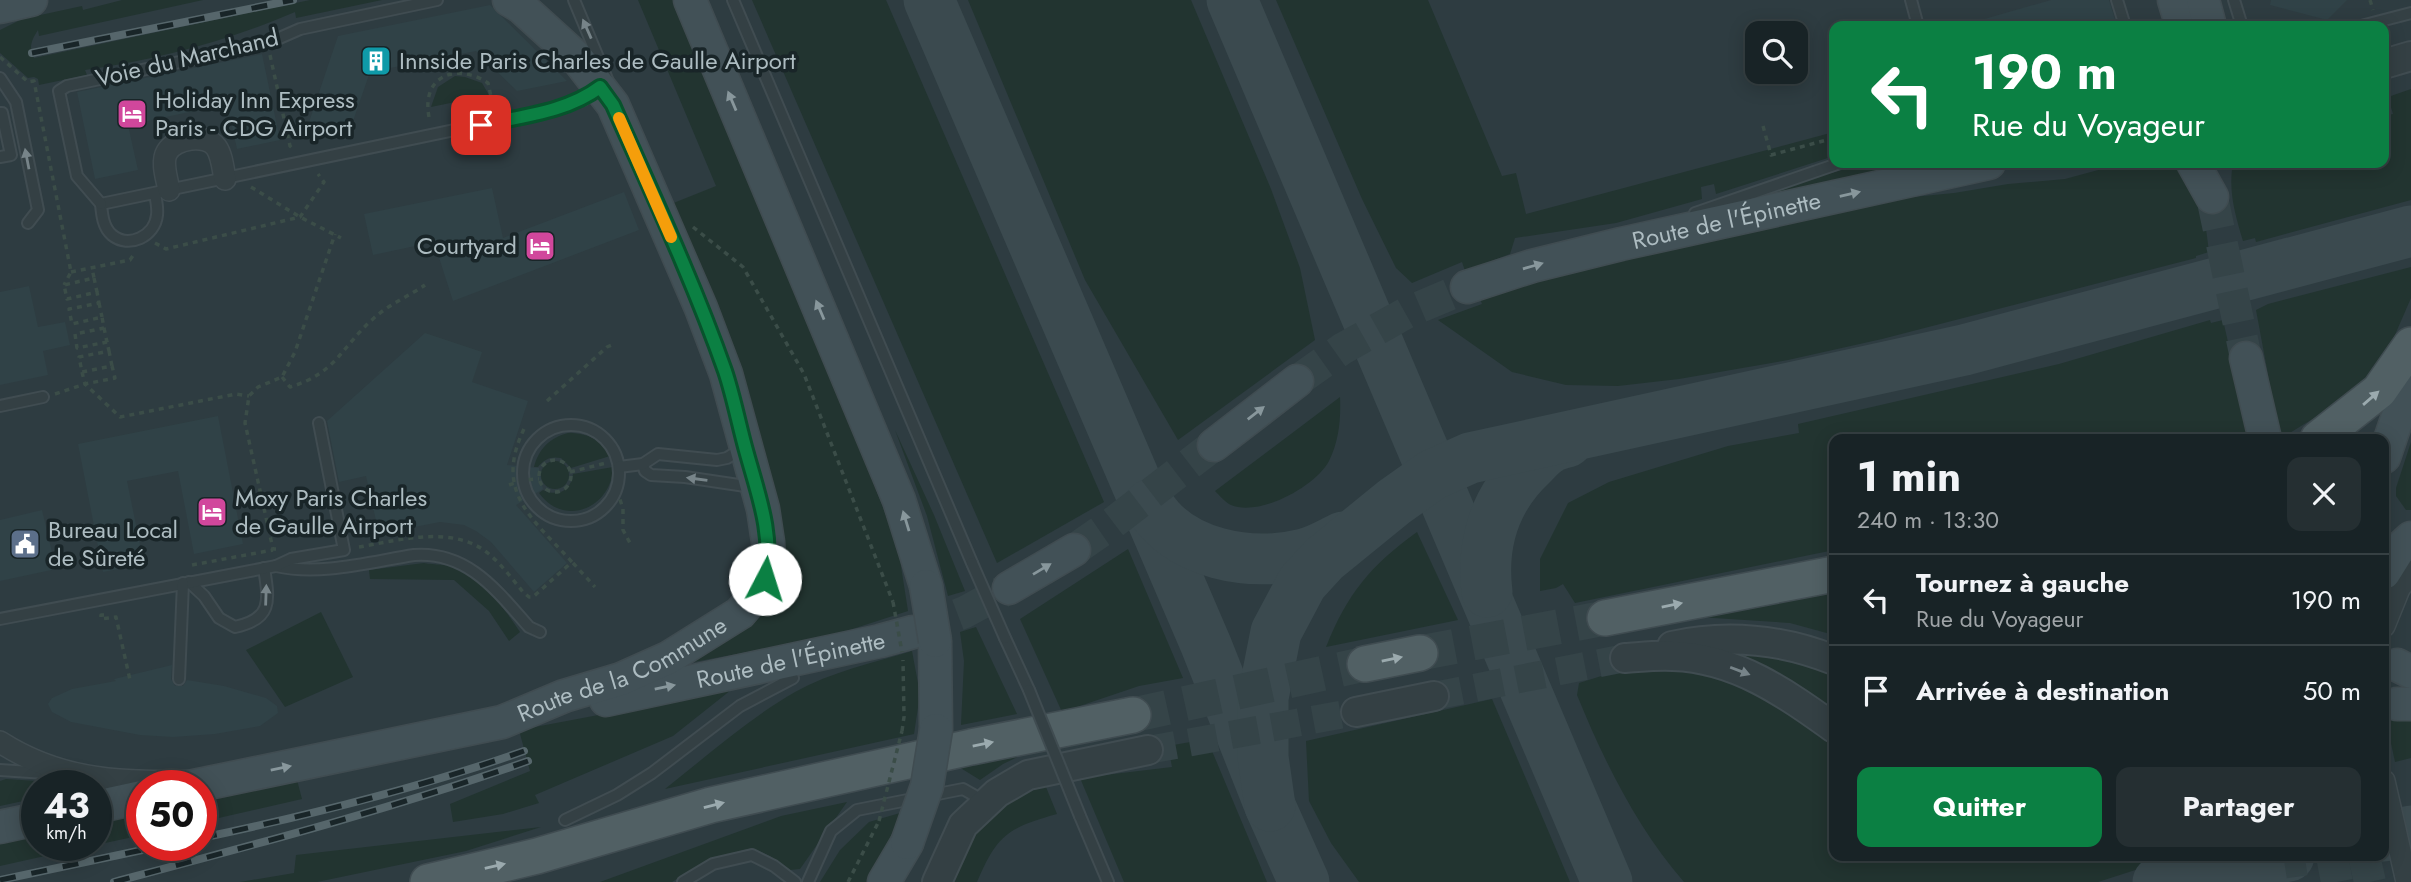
<!DOCTYPE html>
<html lang="fr">
<head>
<meta charset="utf-8">
<style>
  :root { --surface:#182326; --page:#252f32; --text:#f1f3f6; --muted:#9fa4a7; --line:#364043; --accent:#0b8043 }
  body { margin:0; font-family:Jost,sans-serif; background:var(--page); color:var(--text); height:100vh; display:flex; flex-direction:column; font-size:26px; white-space:nowrap }
  * { box-sizing:border-box; margin:0 }
  p { font-size:23px; color:var(--muted) }
  .icon { flex:none; width:38px; height:38px; fill:none; stroke:currentColor; stroke-width:2; stroke-linecap:round; stroke-linejoin:round }
  .map { position:relative; flex:1; overflow:hidden }
  .drawer { position:absolute; left:1829px; top:434px; width:560px; height:427px; display:flex; flex-direction:column; background:var(--surface); border-radius:14px; box-shadow:0 4px 18px #0003,0 0 0 2px var(--line) }
  .drawer>* { flex:none }
  .banner { position:absolute; left:1829px; top:21px; width:560px; height:147px; border-radius:14px; box-shadow:0 4px 18px #0003,0 0 0 2px var(--line); background:#0b8043; color:#fff; overflow:hidden }
  .fabs { position:absolute; left:1745px; top:21px; display:grid; gap:14px }
  .fabs a { display:grid; place-items:center; width:63px; height:63px; border-radius:14px; background:var(--surface); box-shadow:0 4px 18px #0003,0 0 0 2px var(--line); font-size:35px }
  .speed { position:absolute; left:21px; top:770px; display:flex; gap:14px; font-size:35px; font-weight:700; text-align:center }
  .speed>* { display:grid; place-content:center; width:91px; height:91px; border-radius:50%; background:var(--surface); box-shadow:0 4px 18px #0003,0 0 0 2px var(--line); line-height:1 }
  .speed small { font-size:18px; font-weight:400 }
  .speed .limit { border:10px solid #d22; background:#fff; color:#111 }
  .pin { position:absolute; display:grid; place-items:center; width:60px; height:60px; color:#fff; margin:-30px; border-radius:14px; box-shadow:0 4px 10px #0006 }
  .me { position:absolute; width:77px; margin:-38px; rotate:5deg; stroke-linejoin:round; filter:drop-shadow(0 0 5px #0008) }
  .turn { display:flex; align-items:center; gap:24px; height:147px; padding:0 28px; font-size:32px }
  .turn .icon { width:91px; height:91px; stroke-width:2.5 }
  .turn b { display:block; font-size:49px; line-height:60px }
  .round { display:grid; place-items:center; flex:none; width:74px; height:74px; border-radius:14px; background:var(--page) }
  .overview { display:flex; align-items:center; justify-content:space-between; height:119px; padding:0 28px }
  h1 { font-size:42px; font-weight:700; line-height:52px }
  .primary-button { display:flex; gap:14px; margin-top:auto; padding:14px 28px }
  .primary-button a { flex:1; height:80px; border-radius:14px; background:var(--accent); color:#fff; font-size:28px; font-weight:700; line-height:80px; text-align:center }
  .primary-button a+a { background:var(--page); color:var(--text) }
  ul { padding:0; list-style:none }
  li { display:flex; align-items:center; gap:21px; height:91px; padding:0 28px; border-top:2px solid var(--line) }
  li div { flex:1 }
  li b { display:block; font-size:26px }
  li em { font-style:normal }
  .map>svg:first-child { display:block }
</style>
</head>
<body>
<div class="map">
<svg width="2411" height="882" viewBox="0 0 2411 882">
  <rect width="100%" height="100%" fill="#202f33"/>
  <path fill="#2e3c41" fill-rule="evenodd" d="M0,0H2411V882H0ZM1834,26H2384V163H1834ZM1757,33H1796V72H1757ZM1834,439H2384V856H1834ZM37,786H96V845H37ZM142,786H201V845H142Z"/>
  <g fill="#223430">
    <path d="M122,0H203L39,36L38,30C32,39 28,48 34,58L310,0H382L296,18L295,12C225,42 160,59 85,70L87,75L39,85L38,79L34,77L28,78L0,53V30L22,19L82,6L83,10Z"/>
    <polygon points="638,0 674,0 829,367 898,547 908,611 831,636 694,662 730,608 757,532 747,393 707,281 671,204 716,186"/>
    <polygon points="752,0 886,0 1104,502 997,563"/>
    <polygon points="968,0 1191,0 1271,189 1300,268 1315,340 1178,440 1085,280"/>
    <polygon points="1276,0 1428,0 1502,176 1516,173 1526,214 1834,132 1834,156 1716,194 1714,184 1701,187 1702,199 1616,223 1515,238 1510,254 1465,271 1462,262 1412,283 1396,268 1362,199"/>
    <polygon points="455,76 465,77 482,83 489,95 431,107 438,87"/>
    <path d="M2411,89V200L2256,242L2255,238L2243,241C2235,214 2228,191 2233,163H2384V116L2393,114L2388,97Z"/>
    <polygon points="1866,163 1934,163 1714,207"/>
    <polygon points="2124,163 2174,163 2189,172 2191,188 2204,213 2209,252 2196,256 2196,258 1882,339 1788,360 1679,379 1618,386 1566,385 1512,372 1438,320 1482,304 1479,296 1526,277 1862,202 1954,193 2008,184 2065,179"/>
    <polygon points="2411,267 2411,298 2391,344 2369,375 2345,399 2280,439 2256,310 2268,304"/>
    <polygon points="2210,320 2211,323 2223,320 2250,439 1834,439 1834,550 1575,603 1563,584 1556,588 1540,591 1540,559 1568,503 1609,482 1728,446 1799,433 1798,424 2059,364"/>
    <path d="M1340,397C1341,419 1339,441 1329,461C1316,486 1260,517 1231,505C1226,503 1219,495 1215,491Z"/>
    <polygon points="895,430 934,515 965,591 948,596 927,516"/>
    <path d="M568,433C587,433 601,439 610,456L571,468L561,458C551,456 544,459 538,467H534C539,448 550,438 568,433Z"/>
    <polygon points="2411,442 2411,510 2406,510 2396,496 2396,488"/>
    <circle cx="555" cy="475" r="14"/>
    <path d="M613,467C612,508 564,528 539,493L543,490C558,497 571,491 573,474Z"/>
    <path d="M1417,532L1458,620L1326,647C1347,594 1370,566 1417,532Z"/>
    <polygon points="1128,549 1183,678 1139,686 1062,712 1020,619"/>
    <path d="M424,563C434,565 448,564 457,568C484,581 505,609 520,632L509,641L489,611L454,580L370,579L369,570Z"/>
    <polygon points="1834,590 1834,635 1790,623 1698,617"/>
    <polygon points="321,612 353,677 285,707 246,650"/>
    <polygon points="976,627 1017,714 961,725 964,661 960,632"/>
    <polygon points="1730,645 1834,669 1834,712 1767,668 1708,648"/>
    <path d="M912,651L920,694L914,734L665,789C707,756 748,719 795,692C831,672 872,663 912,651Z"/>
    <path d="M1643,663L1748,680L1834,736V856H2179L2098,882H1684C1637,828 1604,761 1577,695L1579,683Z"/>
    <polygon points="731,690 673,736 535,795 539,803 503,814 453,822 450,804 530,771 519,730"/>
    <polygon points="1492,699 1570,882 1359,882 1331,843 1309,801 1306,741"/>
    <polygon points="2389,711 2411,711 2411,758 2395,762 2388,729"/>
    <polygon points="1207,739 1267,882 1124,882 1080,778 1172,767 1168,746"/>
    <polygon points="1032,750 1003,764 980,780 959,767"/>
    <polygon points="296,776 302,799 201,822 201,796"/>
    <polygon points="6,779 97,785 37,786 37,798 0,806 0,781"/>
    <path d="M1046,787L1057,814C1007,828 997,835 977,882H946L968,833L1013,795Z"/>
    <polygon points="847,802 800,869 790,870 770,856 752,848 710,859 672,882 600,882 781,816"/>
    <polygon points="142,808 142,835 96,845 96,818"/>
    <polygon points="900,813 895,834 872,882 820,882 840,850 869,822"/>
    <polygon points="541,827 466,851 317,882 240,882 294,873 296,855"/>
    <polygon points="37,830 37,845 94,845 0,866 0,838"/>
  </g>
  <g fill="none" stroke-linecap="round" stroke-linejoin="round">
    <g stroke="#3b4a4f" stroke-width="51">
      <polyline points="929,0 1206,645 1270,806 1304,882"/>
      <polyline points="1232,0 1607,882"/>
      <path d="M1149,505C1179,555 1251,567 1304,554C1317,551 1330,543 1343,537"/>
      <path d="M1487,592C1481,543 1495,499 1531,465C1536,460 1541,454 1547,450C1552,446 1560,444 1567,442"/>
      <polyline points="1270,806 1263,757 1263,698 1276,632 1302,583 1324,559 1394,502 1432,475 1470,458 1964,350 2411,231"/>
      <polyline points="2384,836 2411,831"/>
      <polyline points="2158,882 2289,856"/>
    </g>
  </g>
  <g fill="#304247">
    <polygon points="2051,0 2109,0 2117,26 1974,26 1974,22"/>
    <polygon points="2271,0 2347,0 2327,20 2270,5"/>
    <polygon points="490,5 567,81 517,91 476,51 370,72 352,124 305,134 338,36"/>
    <polygon points="262,54 280,140 237,149 227,104 128,125 138,170 95,179 77,92"/>
    <polygon points="492,188 503,238 624,192 639,230 453,301 434,242 373,255 364,214"/>
    <polygon points="29,286 38,327 65,322 70,345 43,351 48,375 0,385 0,292"/>
    <polygon points="425,333 482,352 472,382 528,401 507,465 539,468 543,489 516,505 567,563 534,592 491,542 476,531 464,525 440,522 379,534 366,476 339,482 327,421"/>
    <polygon points="218,416 243,544 194,554 178,471 127,481 144,564 103,572 78,444"/>
    <polygon points="42,510 56,569 0,581 0,520"/>
    <polygon points="172,665 171,679 175,686 183,686 187,680 224,686 266,698 277,706 278,713 260,726 215,734 173,737 140,735 71,722 52,712 48,704 52,698 72,689 116,681 114,679"/>
  </g>
  <g fill="none" stroke-linecap="round" stroke-linejoin="round">
    <polyline stroke="#354448" stroke-width="21" stroke-dasharray="21 10" stroke-linecap="butt" points="2294,856 2298,882"/>
    <g stroke="#354448" stroke-width="28" stroke-dasharray="28 14" stroke-linecap="butt">
      <polyline points="1434,696 1625,658"/>
      <polyline points="1148,750 1356,712"/>
    </g>
    <g stroke="#354448" stroke-width="32" stroke-dasharray="32 16" stroke-linecap="butt">
      <polyline points="2212,197 2246,358"/>
      <polyline points="1297,381 1342,349 1408,312 1467,287"/>
      <polyline points="1074,550 1110,525 1214,445"/>
      <polyline points="913,632 965,612 1009,588"/>
      <polyline points="2332,856 2337,882"/>
      <polyline points="2364,856 2370,882"/>
    </g>
    <g stroke="#354448" stroke-width="35" stroke-dasharray="35 18" stroke-linecap="butt">
      <polyline points="1420,653 1605,618"/>
      <polyline points="1133,715 1365,664"/>
    </g>
    <g stroke="#404c51" stroke-width="14">
      <g id="service">
        <polyline points="574,0 607,79"/>
        <polyline points="733,0 972,563"/>
        <polyline points="1911,0 1918,26"/>
        <polyline points="2117,0 2125,26"/>
        <polyline points="2234,0 2242,26"/>
        <polyline points="2361,26 2411,13"/>
        <polyline points="0,78 16,102 38,210 28,223"/>
        <polyline points="0,113 2,113 11,155 0,157"/>
        <path d="M155,193C156,200 158,208 157,215C155,236 129,249 112,235C103,227 102,215 101,204L555,109L585,99L598,88"/>
        <polyline points="101,204 77,176 59,91 67,86 268,43 300,29 437,0"/>
        <polyline points="1695,213 1840,163"/>
        <polyline points="0,406 43,397"/>
        <circle cx="571" cy="473" r="48"/>
        <polyline points="643,464 645,471 651,475 685,477 752,487"/>
        <polyline points="619,467 643,464 658,454 717,460 727,458 743,448"/>
        <path d="M276,566C320,576 370,562 414,555C468,551 497,591 529,627L540,632"/>
        <path d="M189,582L204,596L219,618L235,627C273,619 269,600 264,568"/>
        <polyline points="0,619 276,566 291,559 344,550 319,423"/>
        <polyline points="1005,638 1029,690"/>
        <polyline points="179,679 183,583"/>
        <polyline points="0,770 45,773 49,771"/>
        <polyline points="1080,816 1108,882"/>
        <polyline points="565,820 617,795 652,773 740,706 793,678"/>
        <polyline points="683,882 713,864 752,855 774,866 795,882"/>
        <polyline points="808,882 831,831 857,810 963,789 984,801"/>
      </g>
    </g>
    <g stroke="#404c51" stroke-width="24">
      <g id="minor">
        <path d="M169,190C167,179 161,162 167,152C175,138 206,133 216,147C222,155 223,169 225,179"/>
        <polyline points="2384,626 2399,589 2411,571"/>
        <path d="M0,742C67,785 132,782 207,781"/>
        <polyline points="2384,781 2407,882"/>
      </g>
    </g>
    <g stroke="#404c51" stroke-width="32">
      <g id="tertiary">
        <polyline points="2384,64 2411,56"/>
        <path d="M1672,646C1726,634 1782,639 1834,660"/>
        <path d="M1625,658C1641,657 1657,655 1673,656C1736,658 1785,693 1834,728"/>
        <polyline points="1356,712 1434,696"/>
        <polyline points="937,882 963,825 997,793 1028,775 1148,750"/>
      </g>
    </g>
    <g stroke="#404c51" stroke-width="35">
      <g id="secondary">
        <polyline points="690,0 899,500 926,586"/>
        <polyline points="2174,0 2182,26"/>
        <polyline points="2203,0 2210,26"/>
        <polyline points="0,7 31,0"/>
        <polyline points="2193,163 2212,197"/>
        <path id="s1" d="M1467,287L1532,266L1621,244L1989,163"/>
        <polyline points="2246,358 2265,439"/>
        <polyline points="1214,445 1297,381"/>
        <polyline points="2384,457 2411,378"/>
        <polyline points="2384,573 2399,549 2411,538"/>
        <polyline points="1009,588 1074,550"/>
        <polyline points="935,641 936,730"/>
        <polyline points="2397,665 2411,672"/>
        <path id="s2" d="M606,700L880,641L913,632"/>
        <polyline points="2397,704 2411,704"/>
        <path id="s3" d="M194,786L502,722L564,696L621,679L668,658L740,613L758,592L765,579L769,562L768,542L763,509L726,374L701,308L613,105L576,57L521,7L509,0"/>
        <polyline points="96,807 142,797"/>
        <polyline points="0,827 37,819"/>
        <polyline points="884,882 907,843"/>
      </g>
    </g>
    <g stroke="#404c51" stroke-width="38">
      <g id="primary">
        <polyline points="2318,439 2379,391 2411,345"/>
        <polyline points="1605,618 1834,574"/>
        <polyline points="1365,664 1420,653"/>
        <polyline points="428,882 537,856 711,805 971,747 1133,715"/>
      </g>
    </g>
    <g stroke="#3b4d48" stroke-width="3.5" stroke-dasharray="5 5" stroke-linecap="butt">
      <polyline points="2370,0 2373,10"/>
      <polyline points="270,55 290,146 293,149"/>
      <polyline points="0,57 28,82 34,81 71,272 64,285"/>
      <path d="M429,117C421,76 456,62 488,83L493,105"/>
      <polyline points="1763,126 1771,155 1834,138"/>
      <polyline points="251,187 300,217 341,238"/>
      <polyline points="693,227 743,267 804,374 893,602"/>
      <polyline points="155,243 166,249 300,217 324,182 318,174"/>
      <polyline points="71,272 130,260 134,254"/>
      <polyline points="94,278 97,292"/>
      <polyline points="99,303 102,317"/>
      <polyline points="104,328 107,342"/>
      <polyline points="109,351 112,366"/>
      <polyline points="82,372 85,384 120,417 236,394 249,396"/>
      <path d="M282,377L290,387C337,373 341,347 374,318C388,305 409,296 425,285"/>
      <polyline points="55,394 85,384 115,378 112,366 82,372 79,357 109,351 107,342 77,348 75,334 104,328 102,317 72,324 69,309 99,303 97,292 67,299 64,285 94,278 92,268"/>
      <polyline points="547,401 607,347 614,344"/>
      <circle cx="555" cy="476" r="16"/>
      <polyline points="570,472 606,463"/>
      <polyline points="509,485 523,480 539,479"/>
      <polyline points="617,490 623,509 623,530 630,543"/>
      <path d="M359,547C400,540 455,524 490,555C503,566 513,580 523,592L529,597H533L572,562C531,517 492,491 526,425"/>
      <polyline points="276,549 273,549 245,423 249,396 258,387 282,377 295,352 335,234"/>
      <polyline points="573,563 595,587"/>
      <polyline points="192,565 273,550"/>
      <polyline points="104,615 101,615 101,619 116,617 130,680"/>
      <polyline points="902,731 904,717 903,660"/>
      <polyline points="848,882 879,821"/>
    </g>
    <use href="#service" stroke="#344044" stroke-width="10"/>
    <use href="#minor" stroke="#344044" stroke-width="21"/>
    <use href="#tertiary" stroke="#344044" stroke-width="28"/>
    <use href="#secondary" stroke="#425157" stroke-width="32"/>
    <use href="#primary" stroke="#516064" stroke-width="35"/>
    <g stroke="#56666b" stroke-width="8">
      <g id="rail">
        <polyline points="32,53 293,0"/>
        <path d="M201,838C311,815 419,788 524,751"/>
        <polyline points="0,880 166,845"/>
        <path d="M114,882C253,845 392,809 528,761"/>
      </g>
    </g>
    <use href="#rail" stroke="#192528" stroke-width="5" stroke-dasharray="16" stroke-linecap="butt"/>
    <g stroke="#404c51" stroke-width="14" stroke-linecap="butt">
      <g id="service-bridge">
        <polyline points="972,563 1005,638"/>
        <polyline points="1029,690 1080,816"/>
      </g>
    </g>
    <g stroke="#404c51" stroke-width="35" stroke-linecap="butt">
      <g id="secondary-bridge">
        <polyline points="926,586 935,641"/>
        <polyline points="907,843 927,786 936,730"/>
      </g>
    </g>
    <g stroke="#3b4d48" stroke-width="3.5" stroke-dasharray="5 5" stroke-linecap="butt">
      <polyline points="893,602 902,652"/>
      <polyline points="879,821 902,731"/>
    </g>
    <use href="#service-bridge" stroke="#344044" stroke-width="10"/>
    <use href="#secondary-bridge" stroke="#425157" stroke-width="32"/>
  </g>
  <defs><path id="oneway-solid" d="M-6-.8H1V-3.2L6.5 0L1 3.2V.8H-6Z" transform="scale(1.75)"/></defs>
  <g fill="#778489">
    <use href="#oneway-solid" transform="translate(587 29) rotate(-114)"/>
    <use href="#oneway-solid" transform="translate(27 159) rotate(-101)"/>
    <use href="#oneway-solid" transform="translate(697 479) rotate(-172)"/>
    <use href="#oneway-solid" transform="translate(266 595) rotate(-88)"/>
    <use href="#oneway-solid" transform="translate(1740 671) rotate(21)"/>
  </g>
  <g fill="#88979c">
    <use href="#oneway-solid" transform="translate(732 101) rotate(-113)"/>
    <use href="#oneway-solid" transform="translate(1850 194) rotate(-13)"/>
    <use href="#oneway-solid" transform="translate(1533 266) rotate(-16)"/>
    <use href="#oneway-solid" transform="translate(820 310) rotate(-113)"/>
    <use href="#oneway-solid" transform="translate(1256 413) rotate(-38)"/>
    <use href="#oneway-solid" transform="translate(906 521) rotate(-107)"/>
    <use href="#oneway-solid" transform="translate(1042 569) rotate(-31)"/>
    <use href="#oneway-solid" transform="translate(665 687) rotate(-12)"/>
    <use href="#oneway-solid" transform="translate(281 768) rotate(-12)"/>
  </g>
  <g fill="#9baaae">
    <use href="#oneway-solid" transform="translate(2371 398) rotate(-41)"/>
    <use href="#oneway-solid" transform="translate(1672 605) rotate(-11)"/>
    <use href="#oneway-solid" transform="translate(1392 659) rotate(-12)"/>
    <use href="#oneway-solid" transform="translate(983 744) rotate(-11)"/>
    <use href="#oneway-solid" transform="translate(714 805) rotate(-14)"/>
    <use href="#oneway-solid" transform="translate(495 866) rotate(-13)"/>
  </g>
  <g fill="none" stroke-linecap="round" stroke-linejoin="round">
    <g stroke="#07532c" stroke-width="18">
      <path id="route" d="M481,125C522,116 567,112 600,87L613,105C652,193 693,280 725,371C734,398 739,426 747,454C758,494 774,536 765,579"/>
    </g>
    <use href="#route" stroke="#0b8043" stroke-width="12"/>
    <polyline stroke="#f59e0b" stroke-width="12" points="619,118 671,237"/>
  </g>
  <defs>
    <g id="building-square" transform="scale(1.575)"><rect x="-9" y="-9" width="18" height="18" rx="4" fill="#0f9aa8" stroke="#192528"/><path d="M-4-6H4V6H1V3H-1V6H-4ZM-2.5-4.3h1.7v1.8h-1.7ZM.8-4.3h1.7v1.8H.8ZM-2.5-1h1.7V.8h-1.7ZM.8-1h1.7V.8H.8Z" fill="#fff"/></g>
    <g id="hotel-square" transform="scale(1.575)"><rect x="-9" y="-9" width="18" height="18" rx="4" fill="#d1479c" stroke="#192528"/><path d="M-6-4.5h1.5V1H6V5H4.5V3h-9V5H-6ZM-4 0a1.8 1.8 0 1 1 3.6 0ZM.5 0V-2.5h3Q6-2.5 6 0Z" fill="#fff"/></g>
    <g id="civic-square" transform="scale(1.575)"><rect x="-9" y="-9" width="18" height="18" rx="4" fill="#5c6f8a" stroke="#192528"/><path d="M-.6-6.5H3V-4.5H.6V-3L4-1V1h2V6H-6V1h2V-1L-.6-3ZM-1.2 2.5V6h2.4V2.5Z" fill="#fff"/></g>
  </defs>
  <g fill-rule="evenodd">
    <use href="#building-square" x="376" y="61"/>
    <use href="#hotel-square" x="132" y="114"/>
    <use href="#hotel-square" x="540" y="246"/>
    <use href="#hotel-square" x="212" y="512"/>
    <use href="#civic-square" x="25" y="544"/>
  </g>
  <g text-anchor="middle" stroke-width="7" stroke-linejoin="round" paint-order="stroke">
    <g font-size="24" fill="#adbcc1" stroke="#192528">
      <text transform="translate(187 58) rotate(-13)" y="8">Voie du Marchand</text>
      <text dy="8" stroke="none"><textPath href="#s1" startOffset="268">Route de l'Épinette</textPath></text>
      <text dy="8" stroke="none"><textPath href="#s2" startOffset="189">Route de l'Épinette</textPath></text>
      <text dy="8" stroke="none"><textPath href="#s3" startOffset="446">Route de la Commune</textPath></text>
    </g>
    <g font-size="24" fill="#adbcc1" stroke="#192528" text-anchor="start">
      <text x="399" y="69">Innside Paris Charles de Gaulle Airport</text>
      <text x="155" y="108">Holiday Inn Express<tspan x="155" dy="28">Paris - CDG Airport</tspan></text>
      <text x="517" y="254" text-anchor="end">Courtyard</text>
      <text x="235" y="506">Moxy Paris Charles<tspan x="235" dy="28">de Gaulle Airport</tspan></text>
      <text x="48" y="538">Bureau Local<tspan x="48" dy="28">de Sûreté</tspan></text>
    </g>
  </g>
</svg>
<div class="fabs">
<a><svg class="icon" aria-label="search" viewBox="0 0 24 24"><circle cx="10" cy="10" r="6"/><path d="M15 15l6 6"/></svg></a>
</div>
<div class="speed"><div>43<small>km/h</small></div><div class="limit">50</div></div>
<div class="pin" style="left:481px;top:125px;background:#d93025"><svg class="icon" aria-label="arrive" viewBox="0 0 24 24"><path d="M6 21V4h12l-3 4 3 4H6"/></svg></div>
<svg class="me" style="left:765px;top:579px" viewBox="-20 -20 40 40"><circle r="19" fill="#fff"/><path d="M0-13L10 11 0 6-10 11z" fill="#0b8043"/></svg>
<div class="banner">
<div class="turn"><svg class="icon" aria-label="left" viewBox="0 0 24 24"><path d="M17 20v-9H6M10 6l-5 5 5 5"/></svg><div><b>190 m</b>Rue du Voyageur</div></div>
</div>
<section class="drawer">
<div class="overview"><div><h1>1 min</h1><p>240 m · 13:30</p></div><a class="round"><svg class="icon" aria-label="close" viewBox="0 0 24 24"><path d="M6 6l12 12M18 6L6 18"/></svg></a></div>
<ul>
<li><svg class="icon" aria-label="left" viewBox="0 0 24 24"><path d="M17 20v-9H6M10 6l-5 5 5 5"/></svg><div><b>Tournez à gauche</b><p>Rue du Voyageur</p></div><em>190 m</em></li>
<li><svg class="icon" aria-label="arrive" viewBox="0 0 24 24"><path d="M6 21V4h12l-3 4 3 4H6"/></svg><div><b>Arrivée à destination</b></div><em>50 m</em></li>
</ul>
<div class="primary-button"><a>Quitter</a><a>Partager</a></div>
</section>
</div>
</body>
</html>
